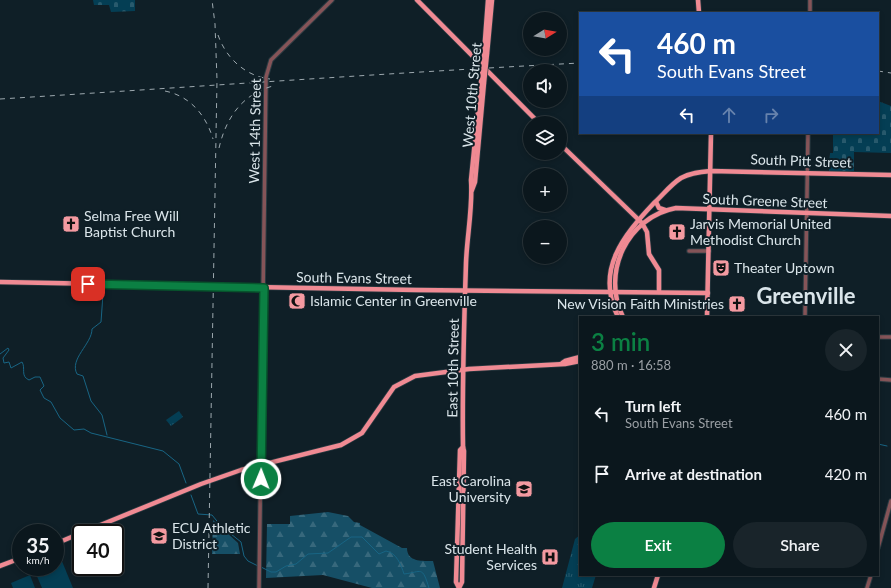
<!DOCTYPE html>
<html lang="en">
<head>
<meta charset="utf-8">
<style>
  :root { --surface:#0b171d; --page:#19242a; --text:#f1f3f6; --muted:#9a9fa4; --line:#2b363b; --accent:#0b8043 }
  body { margin:0; font-family:Lato,sans-serif; background:var(--page); color:var(--text); height:100vh; display:flex; flex-direction:column; font-size:15px; white-space:nowrap }
  * { box-sizing:border-box; margin:0 }
  p { font-size:13px; color:var(--muted) }
  .icon { flex:none; width:22px; height:22px; fill:none; stroke:currentColor; stroke-width:2; stroke-linecap:round; stroke-linejoin:round }
  .map { position:relative; flex:1; overflow:hidden }
  .panel { position:absolute; left:579px; top:316px; width:300px; height:260px; display:flex; flex-direction:column; background:var(--surface); border-radius:0px; box-shadow:0 2px 6px #0003,0 0 0 1px var(--line) }
  .panel>* { flex:none }
  .guide { position:absolute; left:579px; top:12px; width:300px; height:122px; border-radius:0px; box-shadow:0 2px 6px #0003,0 0 0 1px var(--line); background:#1a4fa0; color:#fff; overflow:hidden }
  .needle { width:26px; rotate:79deg }
  .controls { position:absolute; left:523px; top:12px; display:grid; gap:8px }
  .controls a { display:grid; place-items:center; width:44px; height:44px; border-radius:50%; background:var(--surface); box-shadow:0 2px 6px #0003,0 0 0 1px var(--line); font-size:20px }
  .speed { position:absolute; left:12px; top:524px; display:flex; gap:8px; font-size:20px; font-weight:700; text-align:center }
  .speed>* { display:grid; place-content:center; width:52px; height:52px; border-radius:50%; background:var(--surface); box-shadow:0 2px 6px #0003,0 0 0 1px var(--line); line-height:1 }
  .speed small { font-size:10px; font-weight:400 }
  .speed .limit { border:2px solid #111; border-radius:6px; background:#fff; color:#111 }
  .pin { position:absolute; display:grid; place-items:center; width:34px; height:34px; color:#fff; margin:-17px; border-radius:8px; box-shadow:0 2px 6px #0006 }
  .me { position:absolute; width:44px; margin:-22px; rotate:1deg; stroke-linejoin:round; filter:drop-shadow(0 0 3px #0008) }
  .turn { display:flex; align-items:center; gap:14px; height:84px; padding:0 12px; font-size:18px }
  .turn .icon { width:52px; height:52px; stroke-width:2.5 }
  .turn b { display:block; font-size:28px; line-height:34px }
  .lanes { display:flex; align-items:center; height:38px; padding:0 12px; background:#0003; justify-content:center; gap:20px; direction:ltr }
  .lanes .off { opacity:.35 }
  .round { display:grid; place-items:center; flex:none; width:42px; height:42px; border-radius:21px; background:var(--page) }
  .overview { display:flex; align-items:center; justify-content:space-between; height:68px; padding:0 12px }
  h1 { font-size:24px; font-weight:600; line-height:30px; color:var(--accent) }
  .action { display:flex; gap:8px; margin-top:auto; padding:8px 12px }
  .action a { flex:1; height:46px; border-radius:24px; background:var(--accent); color:#fff; font-size:16px; font-weight:600; line-height:46px; text-align:center }
  .action a+a { background:var(--page); color:var(--text) }
  ul { padding:0; list-style:none }
  li { display:flex; align-items:center; gap:12px; height:60px; padding:0 12px }
  li div { flex:1 }
  li b { display:block; font-size:15px }
  li em { font-style:normal }
  .map>svg:first-child { display:block }
</style>
</head>
<body>
<div class="map">
<svg width="891" height="588" viewBox="0 0 891 588">
  <defs>
    <pattern id="forest-firs" width="22" height="20" patternUnits="userSpaceOnUse"><rect width="22" height="20" fill="#164f66"/><path d="M5 1l3.5 6h-7zM16 11l3.5 6h-7z" fill="#37687c"/></pattern>
    <pattern id="cemetery-stones" width="16" height="16" patternUnits="userSpaceOnUse"><rect width="16" height="16" fill="#043e54"/><path d="M2 7V4a2 2 0 0 1 4 0v3zM10 15v-3a2 2 0 0 1 4 0v3z" fill="#285a6d"/></pattern>
    <pattern id="park-tufts" width="24" height="20" patternUnits="userSpaceOnUse"><rect width="24" height="20" fill="#043e54"/><path d="M3 7l-1-3M5 7V3M7 7l1-3M15 17l-1-3M17 17v-4M19 17l1-3" fill="none" stroke="#285a6d"/></pattern>
  </defs>
  <rect width="100%" height="100%" fill="#0f1f27"/>
  <g fill="#043e54">
    <polygon points="59,554 73,588 42,588 33,567 55,567 55,555"/>
    <polygon points="30,575 35,588 13,588 11,583"/>
  </g>
  <g fill="url(#forest-firs)">
    <path d="M328,512L348,516L354,522L360,523V525L402,548H407C407,562 422,561 433,561L440,588H372L323,575L266,578L267,524H290V516Z"/>
    <polygon points="213,520 238,543 240,554 212,554"/>
  </g>
  <g fill="url(#cemetery-stones)">
    <polygon points="93,0 135,0 135,11 111,12 109,5 94,5"/>
    <polygon points="878,101 891,106 891,153 854,152 854,171 829,171 830,153 833,153 833,133 878,133"/>
  </g>
  <g fill="url(#park-tufts)">
    <polygon points="179,411 183,417 171,426 166,420"/>
    <polygon points="580,535 580,575 596,575 592,588 562,588 575,539"/>
  </g>
  <g fill="none" stroke-linecap="round" stroke-linejoin="round">
    <g stroke="#186584" stroke-width="1">
      <path d="M103,294L101,322L92,329C92,344 69,359 77,374L83,376L91,401L102,415L107,435"/>
      <path d="M0,354L8,348L9,350L3,358L4,363L9,362L11,368L22,362C26,368 20,376 29,380L35,377H40L44,386L40,390L44,398L51,402L60,418L74,430L84,429L91,433L163,451L179,464L186,483"/>
      <polyline points="878,444 887,446"/>
      <polyline points="191,495 198,514 212,515 221,526 241,542 244,556 248,561 258,566"/>
      <path d="M261,567L271,572H276L286,566L296,564L308,554L328,553L351,537H362L379,554L386,551C397,553 401,565 404,574C422,572 422,565 429,588"/>
    </g>
    <g stroke="#2b3b42" stroke-width="5.5">
      <g id="minor">
        <polyline points="810,0 810,13"/>
        <polyline points="689,251 709,251"/>
        <polyline points="805,317 808,133"/>
        <polyline points="878,337 891,337"/>
        <polyline points="878,379 891,380"/>
        <polyline points="878,548 891,501"/>
        <polyline points="259,588 266,77 271,60 332,0"/>
        <polyline points="867,588 871,575"/>
      </g>
    </g>
    <g stroke="#2b3b42" stroke-width="6">
      <g id="major">
        <polyline points="417,0 539,123"/>
        <polyline points="698,0 699,13"/>
        <polyline points="484,54 488,0"/>
        <polyline points="487,54 492,0"/>
        <polyline points="560,144 642,223 647,232 649,254 659,270 659,292"/>
        <polyline points="472,190 475,182 484,83"/>
        <polyline points="656,202 659,208 665,210"/>
        <polyline points="0,282 416,290 708,293"/>
        <path d="M618,317C595,270 623,236 654,203C663,195 670,185 681,178C690,173 700,172 711,171L891,175"/>
        <path d="M623,317C601,273 627,217 676,208L891,216"/>
        <polyline points="707,317 711,133"/>
        <polyline points="562,363 565,361 580,357"/>
        <polyline points="81,533 201,484 241,470 341,445 362,433 394,387 415,376 469,369 565,364 580,361"/>
        <polyline points="55,544 81,533"/>
        <polyline points="0,566 21,558"/>
        <path d="M459,588L462,582L464,451L463,447C462,386 464,324 466,263C467,235 473,207 471,180L481,82"/>
        <polyline points="459,588 456,582 460,450 463,447"/>
        <polyline points="654,588 658,575"/>
      </g>
    </g>
    <use href="#minor" stroke="#855458" stroke-width="3.5"/>
    <use href="#major" stroke="#f08a93" stroke-width="4.5"/>
    <g stroke="#9da9af" stroke-width="1" stroke-dasharray="5 5" stroke-linecap="butt">
      <path d="M218,35C226,58 245,76 270,79"/>
      <polyline points="878,71 891,73"/>
      <path d="M165,91C190,96 206,115 213,139"/>
      <path d="M0,99C193,87 387,73 580,63"/>
      <path d="M219,148C226,118 242,94 273,86"/>
      <polyline points="208,588 217,80 215,24 212,0"/>
    </g>
    <g stroke="#2b3b42" stroke-width="6" stroke-linecap="butt">
      <g id="major-bridge">
        <polyline points="481,82 484,54"/>
        <polyline points="484,83 487,54"/>
      </g>
    </g>
    <use href="#major-bridge" stroke="#f08a93" stroke-width="4.5"/>
  </g>
  <g fill="none" stroke-linecap="round" stroke-linejoin="round">
    <g stroke="#07532c" stroke-width="10">
      <polyline id="route" points="88,284 264,288 261,479"/>
    </g>
    <use href="#route" stroke="#0b8043" stroke-width="7"/>
  </g>
  <defs>
    <g id="church-square" transform="scale(0.9)"><rect x="-9" y="-9" width="18" height="18" rx="4" fill="#f49aa1" stroke="#0f1f27"/><path d="M-1.2-6h2.4v3.5h3.3v2.4h-3.3V6h-2.4V-.1h-3.3v-2.4h3.3Z" fill="#111"/></g>
    <g id="theatre-square" transform="scale(0.9)"><rect x="-9" y="-9" width="18" height="18" rx="4" fill="#f49aa1" stroke="#0f1f27"/><path d="M-5-5.5Q0-4 5-5.5V0Q5 5 0 6Q-5 5-5 0ZM-3.3-2.5H-1v1.5H-3.3ZM1-2.5H3.3v1.5H1ZM-2.8 1Q0 5.5 2.8 1Z" fill="#111"/></g>
    <g id="mosque-square" transform="scale(0.9)"><rect x="-9" y="-9" width="18" height="18" rx="4" fill="#f49aa1" stroke="#0f1f27"/><path d="M3.5-4.9A6 6 0 1 0 3.5 4.9A5 5 0 1 1 3.5-4.9Z" fill="#111"/></g>
    <g id="university-square" transform="scale(0.9)"><rect x="-9" y="-9" width="18" height="18" rx="4" fill="#f49aa1" stroke="#0f1f27"/><path d="M0-5L7-2L0 1L-7-2ZM-4 1L0 2.5L4 1V4Q0 6-4 4Z" fill="#111"/></g>
    <g id="hospital-square" transform="scale(0.9)"><rect x="-9" y="-9" width="18" height="18" rx="4" fill="#f49aa1" stroke="#0f1f27"/><path d="M-5-5h3v3.5h4V-5h3V5h-3V1.5h-4V5h-3Z" fill="#111"/></g>
  </defs>
  <g fill-rule="evenodd">
    <use href="#church-square" x="71" y="224"/>
    <use href="#church-square" x="677" y="232"/>
    <use href="#theatre-square" x="721" y="268"/>
    <use href="#mosque-square" x="297" y="301"/>
    <use href="#church-square" x="737" y="304"/>
    <use href="#university-square" x="524" y="489"/>
    <use href="#university-square" x="159" y="536"/>
    <use href="#hospital-square" x="550" y="557"/>
  </g>
  <g text-anchor="middle" stroke-width="4" stroke-linejoin="round" paint-order="stroke">
    <g font-size="14" fill="#dae5ea" stroke="#0f1f27">
      <text transform="translate(472 95) rotate(-85)" y="5">West 10th Street</text>
      <text transform="translate(255 131) rotate(-89)" y="5">West 14th Street</text>
      <text transform="translate(801 161) rotate(2)" y="5">South Pitt Street</text>
      <text transform="translate(765 201) rotate(2)" y="5">South Greene Street</text>
      <text transform="translate(354 278) rotate(1)" y="5">South Evans Street</text>
      <text transform="translate(453 368) rotate(-89)" y="5">East 10th Street</text>
    </g>
    <g font-size="14" fill="#dae5ea" stroke="#0f1f27" text-anchor="start">
      <text x="84" y="221">Selma Free Will<tspan x="84" dy="16">Baptist Church</tspan></text>
      <text x="690" y="229">Jarvis Memorial United<tspan x="690" dy="16">Methodist Church</tspan></text>
      <text x="734" y="273">Theater Uptown</text>
      <text x="310" y="306">Islamic Center in Greenville</text>
      <text x="724" y="309" text-anchor="end">New Vision Faith Ministries</text>
      <text x="511" y="486" text-anchor="end">East Carolina<tspan x="511" dy="16">University</tspan></text>
      <text x="172" y="533">ECU Athletic<tspan x="172" dy="16">District</tspan></text>
      <text x="537" y="554" text-anchor="end">Student Health<tspan x="537" dy="16">Services</tspan></text>
    </g>
    <g font-size="22" font-weight="bold" fill="#dae5ea" stroke="#0f1f27">
      <text x="806" y="304">Greenville</text>
    </g>
  </g>
</svg>
<div class="controls">
<a><svg class="needle" viewBox="-14 -14 28 28"><path d="M0-13l5 13h-10z" fill="#e53935"/><path d="M0 13l5-13h-10z" fill="#9a9fa4"/></svg></a>
<a><svg class="icon" aria-label="sound" viewBox="0 0 24 24"><path d="M4 9h4l5-4v14l-5-4H4zM17 9q2 3 0 6"/></svg></a>
<a><svg class="icon" aria-label="layers" viewBox="0 0 24 24"><path d="M12 4l9 5-9 5-9-5zM3 14l9 5 9-5"/></svg></a>
<a>+</a>
<a>−</a>
</div>
<div class="speed"><div>35<small>km/h</small></div><div class="limit">40</div></div>
<div class="pin" style="left:88px;top:284px;background:#d93025"><svg class="icon" aria-label="arrive" viewBox="0 0 24 24"><path d="M6 21V4h12l-3 4 3 4H6"/></svg></div>
<svg class="me" style="left:261px;top:479px" viewBox="-20 -20 40 40"><circle r="17" fill="#0b8043" stroke="#fff" stroke-width="3"/><path d="M0-11L8 9 0 5-8 9z" fill="#fff"/></svg>
<div class="guide">
<div class="turn"><svg class="icon" aria-label="left" viewBox="0 0 24 24"><path d="M17 20v-9H6M10 6l-5 5 5 5"/></svg><div><b>460 m</b>South Evans Street</div></div>
<div class="lanes"><svg class="icon" aria-label="left" viewBox="0 0 24 24"><path d="M17 20v-9H6M10 6l-5 5 5 5"/></svg><svg class="icon off" aria-label="ahead" viewBox="0 0 24 24"><path d="M12 20V5M6 11l6-6 6 6"/></svg><svg class="icon off" aria-label="right" viewBox="0 0 24 24"><path d="M7 20v-9h11M14 6l5 5-5 5"/></svg></div>
</div>
<section class="panel">
<div class="overview"><div><h1>3 min</h1><p>880 m · 16:58</p></div><a class="round"><svg class="icon" aria-label="close" viewBox="0 0 24 24"><path d="M6 6l12 12M18 6L6 18"/></svg></a></div>
<ul>
<li><svg class="icon" aria-label="left" viewBox="0 0 24 24"><path d="M17 20v-9H6M10 6l-5 5 5 5"/></svg><div><b>Turn left</b><p>South Evans Street</p></div><em>460 m</em></li>
<li><svg class="icon" aria-label="arrive" viewBox="0 0 24 24"><path d="M6 21V4h12l-3 4 3 4H6"/></svg><div><b>Arrive at destination</b></div><em>420 m</em></li>
</ul>
<div class="action"><a>Exit</a><a>Share</a></div>
</section>
</div>
</body>
</html>
